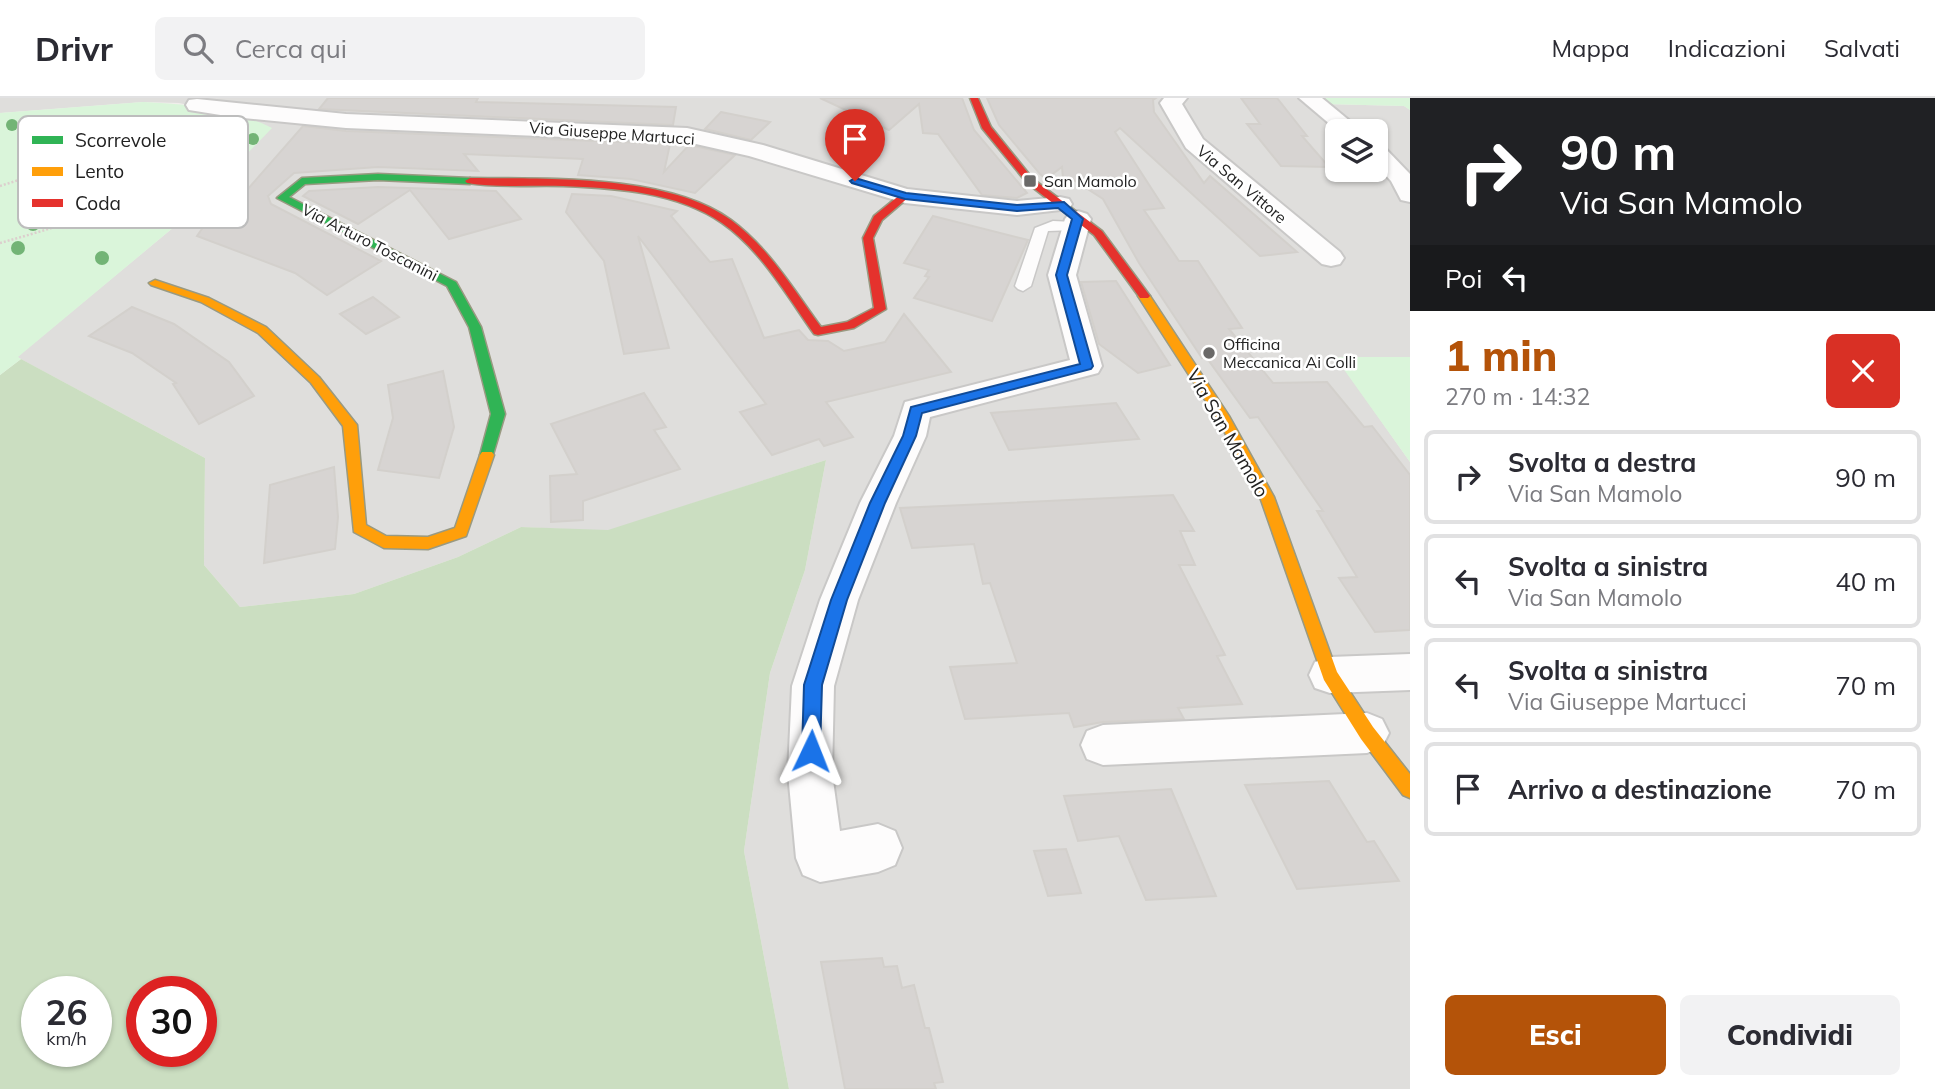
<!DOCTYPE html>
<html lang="it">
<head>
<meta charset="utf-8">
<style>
  :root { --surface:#fff; --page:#f2f2f3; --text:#2b2b33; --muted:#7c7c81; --line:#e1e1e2; --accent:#b45309 }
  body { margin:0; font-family:Mulish,sans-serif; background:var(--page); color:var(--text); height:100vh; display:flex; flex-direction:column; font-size:26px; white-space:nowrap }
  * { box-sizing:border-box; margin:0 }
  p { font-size:23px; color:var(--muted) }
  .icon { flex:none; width:38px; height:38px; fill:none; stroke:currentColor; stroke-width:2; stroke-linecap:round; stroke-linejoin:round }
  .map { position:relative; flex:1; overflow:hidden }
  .side { display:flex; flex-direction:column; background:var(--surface); width:525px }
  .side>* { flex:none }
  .guide { background:#202124; color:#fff; overflow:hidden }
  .buttons { position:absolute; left:1325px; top:21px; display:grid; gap:14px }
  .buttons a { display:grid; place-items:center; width:63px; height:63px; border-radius:10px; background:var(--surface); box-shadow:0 2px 5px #0004; font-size:35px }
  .speed { position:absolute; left:21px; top:878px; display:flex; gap:14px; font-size:35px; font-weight:700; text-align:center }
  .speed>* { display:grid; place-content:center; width:91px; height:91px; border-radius:50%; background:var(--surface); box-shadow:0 2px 5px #0004; line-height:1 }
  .speed small { font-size:18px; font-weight:400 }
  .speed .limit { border:10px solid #d22; background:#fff; color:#111 }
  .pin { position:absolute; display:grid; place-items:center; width:60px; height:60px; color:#fff; margin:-72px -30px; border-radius:50% 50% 50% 0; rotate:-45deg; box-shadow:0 0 7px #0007 }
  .pin .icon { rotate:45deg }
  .me { position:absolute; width:77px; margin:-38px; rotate:2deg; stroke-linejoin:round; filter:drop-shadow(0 0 5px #0008) }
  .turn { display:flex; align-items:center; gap:24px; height:147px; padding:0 35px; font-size:32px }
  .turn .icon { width:91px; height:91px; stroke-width:2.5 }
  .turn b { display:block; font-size:49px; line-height:60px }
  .then { display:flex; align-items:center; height:66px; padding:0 35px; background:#0003; gap:14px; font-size:26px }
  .round { display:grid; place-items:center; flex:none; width:74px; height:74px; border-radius:10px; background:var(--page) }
  .headline { display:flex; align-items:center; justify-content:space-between; height:119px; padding:0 35px }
  h1 { font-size:42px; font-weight:800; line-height:52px; color:var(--accent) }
  .button { display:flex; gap:14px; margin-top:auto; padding:14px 35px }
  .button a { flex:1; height:80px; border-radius:10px; background:var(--accent); color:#fff; font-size:28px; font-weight:800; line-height:80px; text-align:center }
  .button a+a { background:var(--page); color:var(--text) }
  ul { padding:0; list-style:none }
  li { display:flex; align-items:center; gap:21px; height:94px; margin:0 14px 10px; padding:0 21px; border:4px solid var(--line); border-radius:10px }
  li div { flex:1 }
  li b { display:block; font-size:26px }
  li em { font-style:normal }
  header { display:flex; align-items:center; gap:42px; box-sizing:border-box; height:98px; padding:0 35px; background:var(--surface); border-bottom:2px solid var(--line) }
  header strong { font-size:33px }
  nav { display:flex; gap:38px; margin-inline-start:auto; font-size:24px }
  .search { width:490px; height:63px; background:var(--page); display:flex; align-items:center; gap:18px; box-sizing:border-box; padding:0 24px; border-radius:10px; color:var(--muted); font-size:26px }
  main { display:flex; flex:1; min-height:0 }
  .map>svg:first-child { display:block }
</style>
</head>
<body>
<header>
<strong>Drivr</strong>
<div class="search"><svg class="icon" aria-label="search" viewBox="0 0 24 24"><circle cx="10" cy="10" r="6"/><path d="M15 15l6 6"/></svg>Cerca qui</div>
<nav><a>Mappa</a><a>Indicazioni</a><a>Salvati</a></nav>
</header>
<main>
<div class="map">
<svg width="1410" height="991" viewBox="0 0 1410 991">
  <rect width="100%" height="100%" fill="#f0eeeb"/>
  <path fill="#dfdedc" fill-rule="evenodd" d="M0,0H1317L1325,6L1404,8L1410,12V259H1336L1410,364V991H789L744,753L770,575L805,472L826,362L608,433L521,429L458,459L354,496L240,509L204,467L205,360L17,259L186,119L252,20L179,5L143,4L0,15ZM1337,33H1376V72H1337Z"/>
  <path fill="#cbdec1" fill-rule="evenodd" d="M21,261L205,360L204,467L240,509L354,496L458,459L521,429L608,432L826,362L805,472L770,575L744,753L789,991H0V277ZM37,894H96V954H37ZM142,894H201V954H142Z"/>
  <g fill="#daf5da">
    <polygon points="1317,0 1410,0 1410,12 1404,8 1325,6"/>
    <path d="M143,4C186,6 233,10 272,30L186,119L18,259L21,261L0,277V15Z"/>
    <polygon points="1335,259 1410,259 1410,364"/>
  </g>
  <g fill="#d7d4d2" stroke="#d3d0cc" stroke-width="2">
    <polygon points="328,0 478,0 476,4 676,9 673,27 319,11"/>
    <polygon points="820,0 962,0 974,32 1027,95 1017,100 982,97 938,36 923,35 919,6 889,32"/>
    <polygon points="987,0 1156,0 1153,2 1154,14 1204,85 1210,78 1297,154 1260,158 1120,30 1115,34 1164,110 1144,112 1179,163 1198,163 1242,230 1229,231 1273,285 1327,284 1364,329 1372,328 1410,377 1410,532 1375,534 1339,480 1357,479 1317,413 1323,413 1258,319 1250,320 1206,259 1202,260 1139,165 1103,101 1072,81 1063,80 1062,69 1046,81 1040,76 999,27"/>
    <polygon points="1241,0 1277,0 1307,38 1302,38 1329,69 1281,68 1247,26 1260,26"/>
    <polygon points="721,14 770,24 751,42 705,31"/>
    <polygon points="303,28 346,33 670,46 664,74 689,47 735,57 695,95 631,81 578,77 583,61 464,56 478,73 378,69 294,75 268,98 271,106 381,163 327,197 295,175 197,138 223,101 240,100"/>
    <polygon points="378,89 496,93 521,121 449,141 410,92 358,126 303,98 309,93"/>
    <polygon points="572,96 611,98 677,113 671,118 710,164 732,161 764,240 799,232 808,242 828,243 844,253 885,244 904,216 951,274 826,304 853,339 824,348 819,341 772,357 740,314 766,306 638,138 669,250 624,256 604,163 566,114"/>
    <polygon points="933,118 1028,142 992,223 914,200 929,179 925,178 929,172 904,165"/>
    <polygon points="1116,183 1170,267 1138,275 1099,246 1081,184"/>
    <polygon points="373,199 399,219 366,236 340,216"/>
    <polygon points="132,209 174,226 229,264 254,298 199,326 173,286 176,285 132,255 89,238"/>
    <polygon points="443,273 454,329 439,380 378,372 393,320 388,287"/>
    <polygon points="644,295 666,329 654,332 680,371 583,403 583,422 551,424 550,378 577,376 551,326"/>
    <polygon points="1116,305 1139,341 1009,352 991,315"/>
    <polygon points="334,369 338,419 335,451 264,465 270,387"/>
    <polygon points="1173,397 1194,433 1180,433 1195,467 1179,467 1225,557 1217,558 1242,606 1178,610 1184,621 1103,624 1074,629 1069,615 965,621 950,569 1017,565 990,485 983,486 974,446 912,450 900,410"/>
    <polygon points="1329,683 1367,744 1374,743 1399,783 1297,791 1245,687"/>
    <polygon points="1171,691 1216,798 1146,802 1119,738 1078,743 1064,698"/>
    <polygon points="1066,751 1081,795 1048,798 1034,753"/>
    <polygon points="882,860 884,869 897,868 902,890 914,887 925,930 929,930 943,984 934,985 936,991 845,991 821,864"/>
  </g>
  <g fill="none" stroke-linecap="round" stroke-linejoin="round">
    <g stroke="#c9c8c7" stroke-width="3">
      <polygon id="lane" points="1053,123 1074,124 1081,128 1074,132 1048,133 1031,188 1023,193 1018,191 1015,188 1035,130"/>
    </g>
    <g stroke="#c9c8c7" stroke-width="4">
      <g id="street">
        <polygon points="1164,0 1187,0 1182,6 1203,41 1340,154 1344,160 1340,166 1331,168 1322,166 1186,50 1160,5"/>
        <polygon points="1299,0 1322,0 1362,33 1338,33"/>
        <polygon points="197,1 346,16 687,30 763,47 907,91 1017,103 1060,99 1069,101 1072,106 1069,111 1017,117 905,105 749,58 687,44 346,30 233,19 189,12 186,7 189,2"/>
        <polygon points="1376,47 1384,49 1410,76 1410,104 1401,102 1391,83 1376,67"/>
        <polygon points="1078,113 1087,116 1091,121 1076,177 1102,268 1098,275 930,319 926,338 896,405 858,502 834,588 832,675 840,733 878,726 895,733 902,750 895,767 878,774 820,784 803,777 796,760 788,675 792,588 820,502 860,405 894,338 905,304 1070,262 1048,177 1065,121 1069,116"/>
        <polygon points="1410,556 1410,592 1330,595 1315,590 1309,577 1315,564 1330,559"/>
        <polygon points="1367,615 1382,621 1389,635 1382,649 1367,655 1103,667 1087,661 1081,647 1087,633 1103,627"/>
      </g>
    </g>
    <g stroke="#999a82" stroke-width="3">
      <polygon id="fast" points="378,76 470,80 475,83 470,86 378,82 305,86 289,99 456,184 481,229 505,316 492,360 482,360 480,357 491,316 469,229 447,188 277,100 302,80"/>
    </g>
    <g stroke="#999a82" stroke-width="3">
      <g id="slow">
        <polygon points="155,182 209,200 266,229 319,279 357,327 366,427 386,438 428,439 455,430 480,357 482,354 492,354 494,357 466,438 428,451 384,450 354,434 343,328 311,285 258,235 201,204 151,187 149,185"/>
        <polygon points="1144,195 1150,198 1229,318 1274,399 1337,574 1373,629 1410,676 1410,700 1403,697 1361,641 1324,582 1260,399 1218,322 1138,198"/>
      </g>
    </g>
    <g stroke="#999a82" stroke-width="3">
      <g id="jam">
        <polygon points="970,0 978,0 991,29 1033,81 1102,133 1150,198 1148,200 1140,200 1094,137 1027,85 982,30"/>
        <path d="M470,80C546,81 668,76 731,122C769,150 794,192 821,229L847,224L874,210L863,140L874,118L901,96L910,98L882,122L873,140L886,211L854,230L818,237L814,236C787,198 761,152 722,125C677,94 616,90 563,88C531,87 497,90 467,85L465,83Z"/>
      </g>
    </g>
    <g stroke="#dccecd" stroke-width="2.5" stroke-dasharray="2 2" stroke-linecap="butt">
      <polyline points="0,88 85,61 157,56 212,35"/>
      <path d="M0,145C53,130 110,115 154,81L157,56"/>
    </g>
    <use href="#lane" fill="#fdfcfc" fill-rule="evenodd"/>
    <use href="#street" fill="#fdfcfc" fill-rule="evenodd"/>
    <use href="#fast" fill="#30b455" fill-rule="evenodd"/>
    <use href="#slow" fill="#ff9f0a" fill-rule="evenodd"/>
    <use href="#jam" fill="#e5322d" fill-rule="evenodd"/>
  </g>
  <g fill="#73b476">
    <circle cx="12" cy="27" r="6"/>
    <circle cx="253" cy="41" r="6"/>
    <circle cx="33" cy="126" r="7"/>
    <circle cx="18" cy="150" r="7"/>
    <circle cx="102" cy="160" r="7"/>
  </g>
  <polygon fill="#1a73e8" stroke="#114b97" stroke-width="2" points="855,80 906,95 1017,107 1064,104 1083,121 1067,177 1093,268 1091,271 922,315 916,338 885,405 847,502 822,587 820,653 817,659 811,662 805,659 802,653 804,587 831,502 870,405 903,338 911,309 1080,266 1056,177 1072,121 1058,110 1017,113 905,101 852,85 850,83"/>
  <g fill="#6a6968" stroke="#fff" stroke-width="2.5">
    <rect x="1023" y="76" width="14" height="14" rx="3.5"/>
    <circle cx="1209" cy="255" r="7"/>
  </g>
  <g text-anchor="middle" stroke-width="5" stroke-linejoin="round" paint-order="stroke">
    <g font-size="16" fill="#222" stroke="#fff">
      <text transform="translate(612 35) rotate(4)" y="6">Via Giuseppe Martucci</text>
      <text transform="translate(1242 86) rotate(40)" y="6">Via San Vittore</text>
      <text transform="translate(370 144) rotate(27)" y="6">Via Arturo Toscanini</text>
    </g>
    <g font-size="16" fill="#222" stroke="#fff" text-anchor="start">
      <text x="1044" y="89">San Mamolo</text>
      <text x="1223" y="252">Officina<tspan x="1223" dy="18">Meccanica Ai Colli</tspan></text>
    </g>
    <g font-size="19" fill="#222" stroke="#fff">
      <text transform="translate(1228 335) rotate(60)" y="7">Via San Mamolo</text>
    </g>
  </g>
  <rect x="18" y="18" width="230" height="112" rx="10" fill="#fff" stroke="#bdbdbd" stroke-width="2"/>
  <rect x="32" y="38" width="31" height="8" fill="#30b455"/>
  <rect x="32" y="69" width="31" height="9" fill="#ff9f0a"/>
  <rect x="32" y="101" width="31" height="8" fill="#e5322d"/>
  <g font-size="19" fill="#222">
    <text x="75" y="49">Scorrevole</text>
    <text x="75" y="80">Lento</text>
    <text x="75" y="112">Coda</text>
  </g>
</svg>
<div class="buttons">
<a><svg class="icon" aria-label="layers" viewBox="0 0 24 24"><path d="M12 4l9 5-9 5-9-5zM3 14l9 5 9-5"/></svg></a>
</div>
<div class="speed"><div>26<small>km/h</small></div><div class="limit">30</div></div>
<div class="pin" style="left:855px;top:83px;background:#d93025"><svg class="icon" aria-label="arrive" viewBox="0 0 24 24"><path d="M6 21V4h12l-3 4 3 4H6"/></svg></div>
<svg class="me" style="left:811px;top:653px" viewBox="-20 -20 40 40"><path d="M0-17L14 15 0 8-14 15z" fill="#1a73e8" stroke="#fff" stroke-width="4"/></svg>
</div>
<section class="side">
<div class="guide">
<div class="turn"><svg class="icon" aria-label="right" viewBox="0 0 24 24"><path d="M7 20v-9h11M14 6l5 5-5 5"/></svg><div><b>90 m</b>Via San Mamolo</div></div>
<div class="then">Poi<svg class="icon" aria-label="left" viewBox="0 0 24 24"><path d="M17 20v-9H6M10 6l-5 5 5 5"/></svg></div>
</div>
<div class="headline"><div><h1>1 min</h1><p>270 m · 14:32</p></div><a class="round" style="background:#d93025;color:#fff"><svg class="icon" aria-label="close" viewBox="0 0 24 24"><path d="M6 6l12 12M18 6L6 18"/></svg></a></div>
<ul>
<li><svg class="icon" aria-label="right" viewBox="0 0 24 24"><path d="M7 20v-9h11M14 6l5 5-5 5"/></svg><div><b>Svolta a destra</b><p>Via San Mamolo</p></div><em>90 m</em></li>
<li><svg class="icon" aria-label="left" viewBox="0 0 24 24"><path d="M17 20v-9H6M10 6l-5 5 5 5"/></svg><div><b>Svolta a sinistra</b><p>Via San Mamolo</p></div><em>40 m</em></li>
<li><svg class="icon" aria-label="left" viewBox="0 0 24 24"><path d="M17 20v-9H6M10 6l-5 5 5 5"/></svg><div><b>Svolta a sinistra</b><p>Via Giuseppe Martucci</p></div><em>70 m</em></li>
<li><svg class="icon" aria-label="arrive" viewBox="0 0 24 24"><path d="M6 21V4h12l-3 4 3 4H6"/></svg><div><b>Arrivo a destinazione</b></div><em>70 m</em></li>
</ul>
<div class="button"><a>Esci</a><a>Condividi</a></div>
</section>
</main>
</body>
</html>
